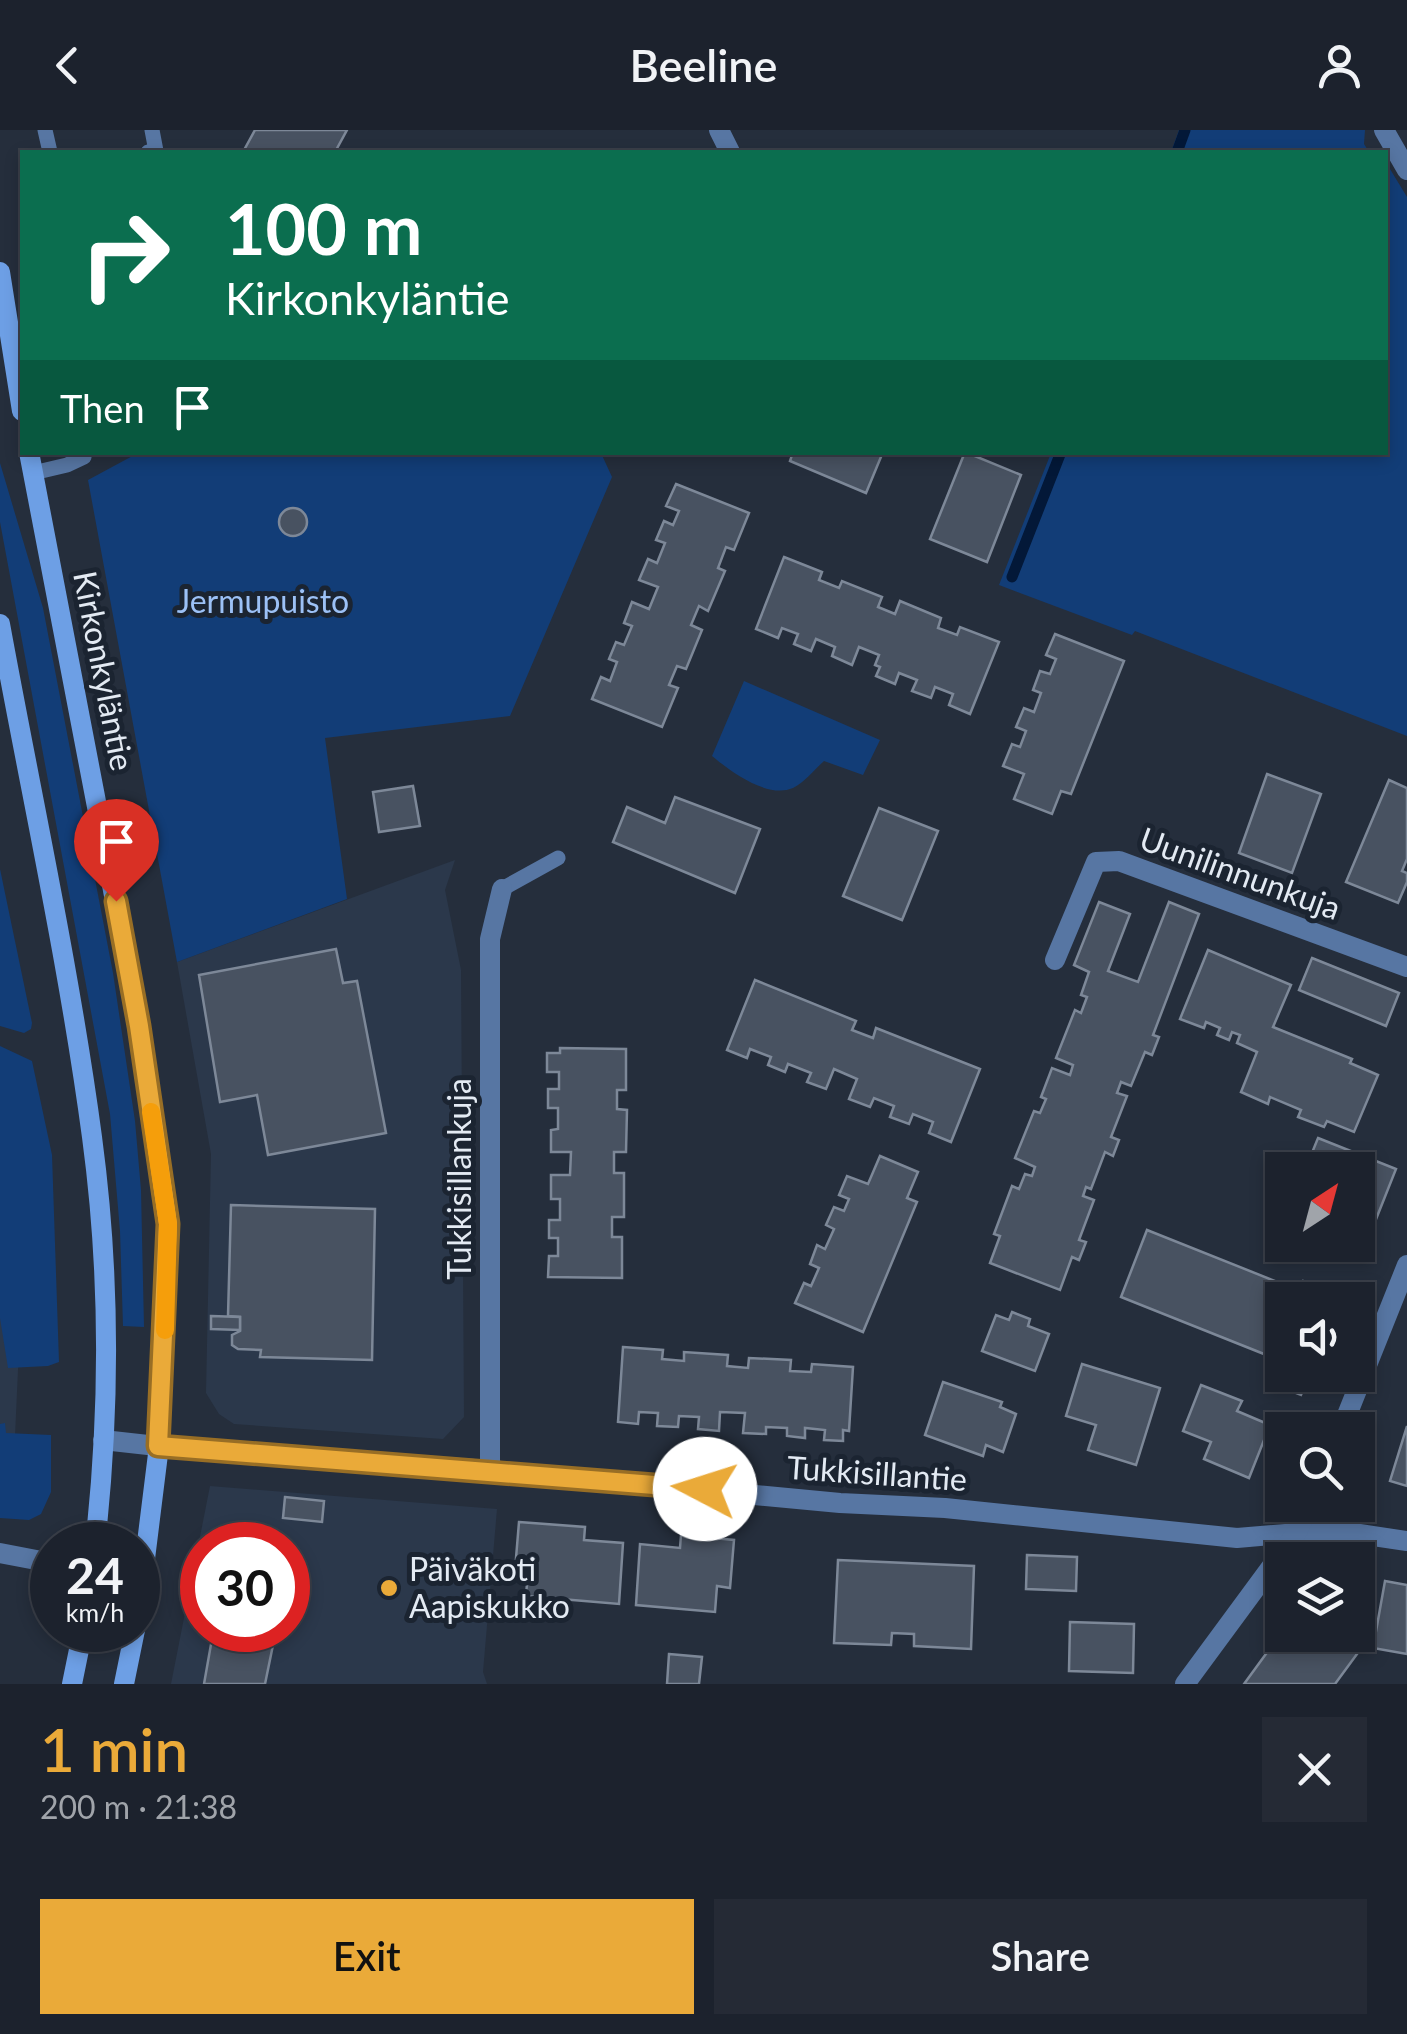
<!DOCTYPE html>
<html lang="en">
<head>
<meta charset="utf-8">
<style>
  :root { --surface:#1c222d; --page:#252a35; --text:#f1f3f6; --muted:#a0a4aa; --line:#3a3f49; --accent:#eaaa39 }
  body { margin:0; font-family:Lato,sans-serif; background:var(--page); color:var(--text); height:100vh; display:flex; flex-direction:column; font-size:38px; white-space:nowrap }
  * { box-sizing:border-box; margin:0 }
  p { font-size:32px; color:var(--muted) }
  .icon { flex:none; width:55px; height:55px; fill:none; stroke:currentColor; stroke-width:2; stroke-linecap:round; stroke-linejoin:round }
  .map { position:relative; height:1554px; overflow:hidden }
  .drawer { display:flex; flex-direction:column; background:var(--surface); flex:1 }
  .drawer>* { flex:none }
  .guide { position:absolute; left:20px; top:20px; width:1368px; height:305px; border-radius:0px; box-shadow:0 5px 15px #0003,0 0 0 2px var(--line); background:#0b6e4f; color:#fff; overflow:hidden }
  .needle { width:65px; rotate:36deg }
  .buttons { position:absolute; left:1265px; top:1022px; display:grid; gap:20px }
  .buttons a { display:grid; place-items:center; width:110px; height:110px; border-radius:0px; background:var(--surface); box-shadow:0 5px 15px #0003,0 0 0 2px var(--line); font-size:50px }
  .speed { position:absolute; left:30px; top:1392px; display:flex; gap:20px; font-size:50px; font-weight:700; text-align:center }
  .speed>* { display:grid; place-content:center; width:130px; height:130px; border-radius:50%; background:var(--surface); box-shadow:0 5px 15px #0003,0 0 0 2px var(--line); line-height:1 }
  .speed small { font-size:25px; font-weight:400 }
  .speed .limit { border:15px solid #d22; background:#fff; color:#111 }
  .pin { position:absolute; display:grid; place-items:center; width:85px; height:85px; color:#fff; margin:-102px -42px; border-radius:50% 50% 50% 0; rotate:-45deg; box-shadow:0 0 10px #0007 }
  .pin .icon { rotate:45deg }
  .me { position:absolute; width:110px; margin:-55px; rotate:275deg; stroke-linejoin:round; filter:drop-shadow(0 0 8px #0008) }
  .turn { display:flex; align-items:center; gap:35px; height:210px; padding:0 40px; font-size:45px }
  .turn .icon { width:130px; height:130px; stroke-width:2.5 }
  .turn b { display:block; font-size:70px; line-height:85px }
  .then { display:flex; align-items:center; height:95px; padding:0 40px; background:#0003; gap:20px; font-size:38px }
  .round { display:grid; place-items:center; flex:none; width:105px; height:105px; border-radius:0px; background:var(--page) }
  .summary { display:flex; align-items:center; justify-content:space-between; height:170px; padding:0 40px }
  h1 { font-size:60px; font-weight:600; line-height:75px; color:var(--accent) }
  .action { display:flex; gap:20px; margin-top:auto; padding:20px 40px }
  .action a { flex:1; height:115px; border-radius:0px; background:var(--accent); color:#111; font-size:40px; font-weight:600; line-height:115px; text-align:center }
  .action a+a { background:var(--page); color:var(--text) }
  header { display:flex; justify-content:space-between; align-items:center; height:130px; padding:0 40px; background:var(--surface); font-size:45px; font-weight:600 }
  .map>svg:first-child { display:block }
</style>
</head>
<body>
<header><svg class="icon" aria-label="back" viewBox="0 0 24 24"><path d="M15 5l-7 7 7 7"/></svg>Beeline<svg class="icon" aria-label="person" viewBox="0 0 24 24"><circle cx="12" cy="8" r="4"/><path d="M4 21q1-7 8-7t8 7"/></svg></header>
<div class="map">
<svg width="1407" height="1554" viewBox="0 0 1407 1554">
  <rect width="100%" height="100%" fill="#252e3c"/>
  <g fill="#2b384b" fill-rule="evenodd">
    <polygon points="455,730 445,760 461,840 464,1287 443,1309 234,1294 219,1284 206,1263 211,1024 177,832"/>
    <polygon points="0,1037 22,1152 12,1372 0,1373"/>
    <path d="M210,1356L497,1379L483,1542L487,1554H171ZM202,1415H288V1500H202Z"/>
  </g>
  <g fill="#123d77">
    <polygon points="1179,0 1365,0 1364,14 1369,22 1171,22"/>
    <polygon points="1390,39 1407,67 1407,606 1135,501 1132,505 999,455 1051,323 1385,322 1385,43"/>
    <polygon points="138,323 601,323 612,347 510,586 325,608 347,769 177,832 88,350"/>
    <polygon points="0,333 43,478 113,843 135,991 141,1060 144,1197 123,1196 120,1101 110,984 0,392"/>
    <path d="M744,551L880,610L863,645L824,631C815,639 804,653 793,658C767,669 730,641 712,626Z"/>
    <polygon points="0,739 32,893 31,899 24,903 0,896"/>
    <polygon points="0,916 32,931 52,1025 59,1232 48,1236 8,1238 0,1188"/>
    <polygon points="5,1293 6,1303 51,1305 51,1362 41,1384 29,1390 0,1388 0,1294"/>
  </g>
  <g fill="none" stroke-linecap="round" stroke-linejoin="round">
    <g stroke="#031838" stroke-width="11">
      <polyline points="1177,22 1185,0"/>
      <polyline points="1012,447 1061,322"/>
    </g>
  </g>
  <g fill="#485261" stroke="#7d8898" stroke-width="2.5">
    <polygon points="255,0 347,0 335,22 243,22"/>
    <polygon points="793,322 883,322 866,363 790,331"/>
    <polygon points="965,322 1021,345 987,432 930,409"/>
    <polygon points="676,354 749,383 734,420 726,417 718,438 725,441 708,481 699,476 691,495 702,500 686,539 677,536 669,555 678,558 662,597 592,569 601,547 610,551 617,532 609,529 616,512 624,515 632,496 624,493 632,472 649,479 658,457 639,450 648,429 657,433 665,413 656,410 664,391 673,395 679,381 666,376"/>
    <circle cx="293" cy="392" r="14"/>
    <polygon points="784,427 822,442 819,450 839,458 842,451 882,467 878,477 895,484 900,471 941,488 938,498 957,505 960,497 999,512 970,584 949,575 953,564 935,557 931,568 912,561 917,550 899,543 895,554 876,546 880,537 875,535 879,525 859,517 852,535 832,526 835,517 816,509 811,521 794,514 798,504 782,498 778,508 756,499"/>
    <polygon points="1055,504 1124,531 1071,664 1061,661 1052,684 1014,669 1024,644 1003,636 1012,614 1020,617 1026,601 1016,597 1024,578 1034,582 1041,563 1033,560 1040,541 1050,544 1056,529 1046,525"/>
    <polygon points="1267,644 1321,664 1292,743 1239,723"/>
    <polygon points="1389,650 1407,658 1407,729 1402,741 1407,743 1407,752 1398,773 1346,752"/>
    <polygon points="413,656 420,696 379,702 373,662"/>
    <polygon points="675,667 760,699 735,763 613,712 627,677 665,693"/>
    <polygon points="879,678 938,701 902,790 843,766"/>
    <polygon points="1099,772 1130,784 1108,841 1138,852 1169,772 1199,784 1153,905 1159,907 1152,925 1145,922 1131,956 1121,952 1117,963 1127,966 1111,1007 1119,1010 1113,1026 1105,1022 1091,1059 1086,1057 1083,1066 1094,1070 1079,1110 1086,1112 1079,1130 1072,1127 1060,1160 990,1133 1000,1106 994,1104 1012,1056 1019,1059 1025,1044 1032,1046 1035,1037 1015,1028 1034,981 1040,983 1046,969 1041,967 1052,938 1070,945 1073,935 1056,928 1075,880 1081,883 1087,867 1081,865 1089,842 1074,835"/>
    <polygon points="336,819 343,853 357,851 386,1003 268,1025 257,965 220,972 199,845"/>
    <polygon points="1208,820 1291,855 1273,897 1352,929 1350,933 1378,945 1354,1002 1327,991 1324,997 1298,987 1301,980 1270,967 1268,974 1241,962 1257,922 1237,913 1240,905 1232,902 1229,910 1217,905 1220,898 1206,892 1204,898 1180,889"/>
    <polygon points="1312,828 1399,863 1386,896 1299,860"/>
    <polygon points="755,850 856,891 852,900 873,908 876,898 980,939 951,1012 929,1003 933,992 913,984 909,994 890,987 894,976 874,968 870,977 849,969 857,949 834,939 826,959 807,952 811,943 788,934 785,942 768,935 771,927 750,919 747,928 727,920"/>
    <polygon points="560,918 626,919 626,960 617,960 617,979 627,980 626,1022 614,1022 614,1043 624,1043 624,1087 612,1087 612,1107 622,1107 622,1148 548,1147 549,1126 558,1126 558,1108 549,1108 549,1090 560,1090 560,1069 551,1069 551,1045 570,1045 571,1022 551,1022 551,1000 558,999 558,978 548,978 548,959 559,959 559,942 547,942 547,923 560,923"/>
    <polygon points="1318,1008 1396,1039 1359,1132 1335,1122 1332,1129 1303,1117 1358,1115 1358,1040 1305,1040"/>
    <polygon points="880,1026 918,1042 907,1068 917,1072 863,1202 795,1173 804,1153 811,1156 819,1138 810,1134 817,1115 825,1119 834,1099 826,1095 834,1077 844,1081 849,1069 839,1065 847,1046 868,1054"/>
    <polygon points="231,1075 375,1079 372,1230 260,1227 261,1220 238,1219 232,1215 232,1205 240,1201 240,1187 228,1186"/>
    <polygon points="1147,1100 1290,1157 1264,1224 1121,1167"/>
    <polygon points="1303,1151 1328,1161 1325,1170 1295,1170"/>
    <polygon points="1012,1182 1030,1189 1028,1196 1049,1204 1035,1241 982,1221 996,1185 1009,1190"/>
    <polygon points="211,1186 240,1187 240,1200 211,1199"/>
    <polygon points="1280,1211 1282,1245 1309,1245 1301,1265 1278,1256 1282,1245 1269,1239"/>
    <polygon points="623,1217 663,1220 662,1229 684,1231 684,1222 728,1225 727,1236 748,1238 749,1228 791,1230 790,1241 811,1242 812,1234 853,1237 849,1301 843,1300 843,1311 824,1310 825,1300 805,1298 805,1308 787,1306 787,1298 766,1297 766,1304 743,1303 745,1283 720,1282 719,1301 698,1299 699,1287 679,1286 678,1297 657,1296 658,1283 639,1282 638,1294 618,1292"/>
    <polygon points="1082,1234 1160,1258 1136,1335 1088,1320 1096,1295 1066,1286"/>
    <polygon points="943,1252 1002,1272 1000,1277 1016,1284 1003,1322 986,1315 983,1326 925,1305"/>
    <polygon points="1201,1255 1242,1271 1237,1281 1270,1295 1249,1348 1204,1329 1211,1312 1183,1301"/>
    <polygon points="1407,1296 1407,1356 1390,1351"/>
    <polygon points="285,1367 324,1371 322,1392 283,1388"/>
    <polygon points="519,1392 585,1397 584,1410 623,1413 619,1474 526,1466 528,1441 515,1440"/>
    <polygon points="681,1405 734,1410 730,1458 717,1456 715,1482 636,1475 640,1414 680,1418"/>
    <polygon points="1027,1425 1077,1427 1076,1461 1026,1459"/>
    <polygon points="838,1430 974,1436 971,1519 914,1516 914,1504 892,1503 891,1515 834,1513"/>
    <polygon points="1385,1451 1407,1455 1407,1524 1373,1518"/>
    <polygon points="1070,1492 1134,1494 1133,1543 1069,1541"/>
    <polygon points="1282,1502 1282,1505 1332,1505 1357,1524 1335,1554 1244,1554"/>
    <polygon points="213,1503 273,1515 265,1554 204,1554"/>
    <polygon points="669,1524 702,1527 699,1554 667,1554"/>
  </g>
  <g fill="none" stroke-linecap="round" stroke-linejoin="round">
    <g stroke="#5776a3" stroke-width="15">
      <polyline points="45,0 50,22"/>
      <polyline points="148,22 156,21 152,0"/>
      <polyline points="33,343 67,335 84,327"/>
      <polyline points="502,759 558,728"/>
    </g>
    <g stroke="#5776a3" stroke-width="20">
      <polyline points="719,0 730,22"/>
      <polyline points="1384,0 1407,40"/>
      <polyline points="1055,830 1096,732 1119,731 1407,837"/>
      <polyline points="1341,1300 1407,1135"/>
      <polyline points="103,1310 202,1321 490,1340 840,1373 945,1378 1237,1408 1333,1400 1407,1411"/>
      <polyline points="490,1340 490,809 502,759"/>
      <polyline points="0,1423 52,1433"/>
      <polyline points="1185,1554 1297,1402 1310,1375"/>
    </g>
    <g stroke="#6d9fe5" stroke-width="20">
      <polyline points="0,142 22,281"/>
      <polyline points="29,322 139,896 167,1094 159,1316 138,1485"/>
      <path d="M0,494C31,664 69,835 92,1007C110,1141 110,1281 95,1415"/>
      <polyline points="72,1554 83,1500"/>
      <polyline points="124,1554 135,1500"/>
    </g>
  </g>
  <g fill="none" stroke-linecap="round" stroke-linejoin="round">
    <g stroke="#986e25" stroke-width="25">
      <polyline id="route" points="116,771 139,896 168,1094 158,1316 705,1359"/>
    </g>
    <use href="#route" stroke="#eaaa39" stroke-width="18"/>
    <polyline stroke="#f59e0b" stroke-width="18" points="151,982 168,1094 165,1200"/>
  </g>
  <circle fill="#eaaa39" stroke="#1b2431" stroke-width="4" cx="389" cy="1458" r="10"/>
  <g text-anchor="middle" stroke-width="10" stroke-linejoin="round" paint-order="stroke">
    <g font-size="32" fill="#9cc1f6" stroke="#1b2431">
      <text x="263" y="483">Jermupuisto</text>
    </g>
    <g font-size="32" fill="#e3eaf3" stroke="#1b2431">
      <text transform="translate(103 541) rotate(79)" y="11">Kirkonkyläntie</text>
      <text transform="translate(1240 744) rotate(20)" y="11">Uunilinnunkuja</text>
      <text transform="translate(460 1049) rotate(-90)" y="11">Tukkisillankuja</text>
      <text transform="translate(877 1344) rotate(4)" y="11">Tukkisillantie</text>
    </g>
    <g font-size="32" fill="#e3eaf3" stroke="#1b2431" text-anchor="start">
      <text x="409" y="1451">Päiväkoti<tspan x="409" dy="37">Aapiskukko</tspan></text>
    </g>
  </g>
</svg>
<div class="buttons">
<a><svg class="needle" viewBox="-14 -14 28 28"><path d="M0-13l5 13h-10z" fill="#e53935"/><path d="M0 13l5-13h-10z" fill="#a0a4aa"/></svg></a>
<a><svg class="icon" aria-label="sound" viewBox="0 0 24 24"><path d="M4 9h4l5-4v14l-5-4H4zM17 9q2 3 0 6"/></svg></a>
<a><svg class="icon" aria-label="search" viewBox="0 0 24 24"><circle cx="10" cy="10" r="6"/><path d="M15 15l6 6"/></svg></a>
<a><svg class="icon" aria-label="layers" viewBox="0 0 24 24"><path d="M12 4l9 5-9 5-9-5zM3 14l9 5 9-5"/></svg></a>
</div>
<div class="speed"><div>24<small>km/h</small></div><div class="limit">30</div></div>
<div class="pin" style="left:116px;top:771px;background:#d93025"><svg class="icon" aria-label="arrive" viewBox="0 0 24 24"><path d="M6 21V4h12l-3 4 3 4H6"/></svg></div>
<svg class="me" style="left:705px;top:1359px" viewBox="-20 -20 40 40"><circle r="19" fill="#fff"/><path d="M0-13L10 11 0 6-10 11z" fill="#eaaa39"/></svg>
<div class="guide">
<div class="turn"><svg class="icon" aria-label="right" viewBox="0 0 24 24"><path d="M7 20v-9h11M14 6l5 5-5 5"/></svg><div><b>100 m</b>Kirkonkyläntie</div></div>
<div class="then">Then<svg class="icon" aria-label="arrive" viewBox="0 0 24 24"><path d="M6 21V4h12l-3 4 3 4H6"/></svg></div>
</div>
</div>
<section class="drawer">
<div class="summary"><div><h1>1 min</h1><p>200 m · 21:38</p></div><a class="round"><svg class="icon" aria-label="close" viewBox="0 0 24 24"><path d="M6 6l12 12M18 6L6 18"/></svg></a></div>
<div class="action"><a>Exit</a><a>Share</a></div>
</section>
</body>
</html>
